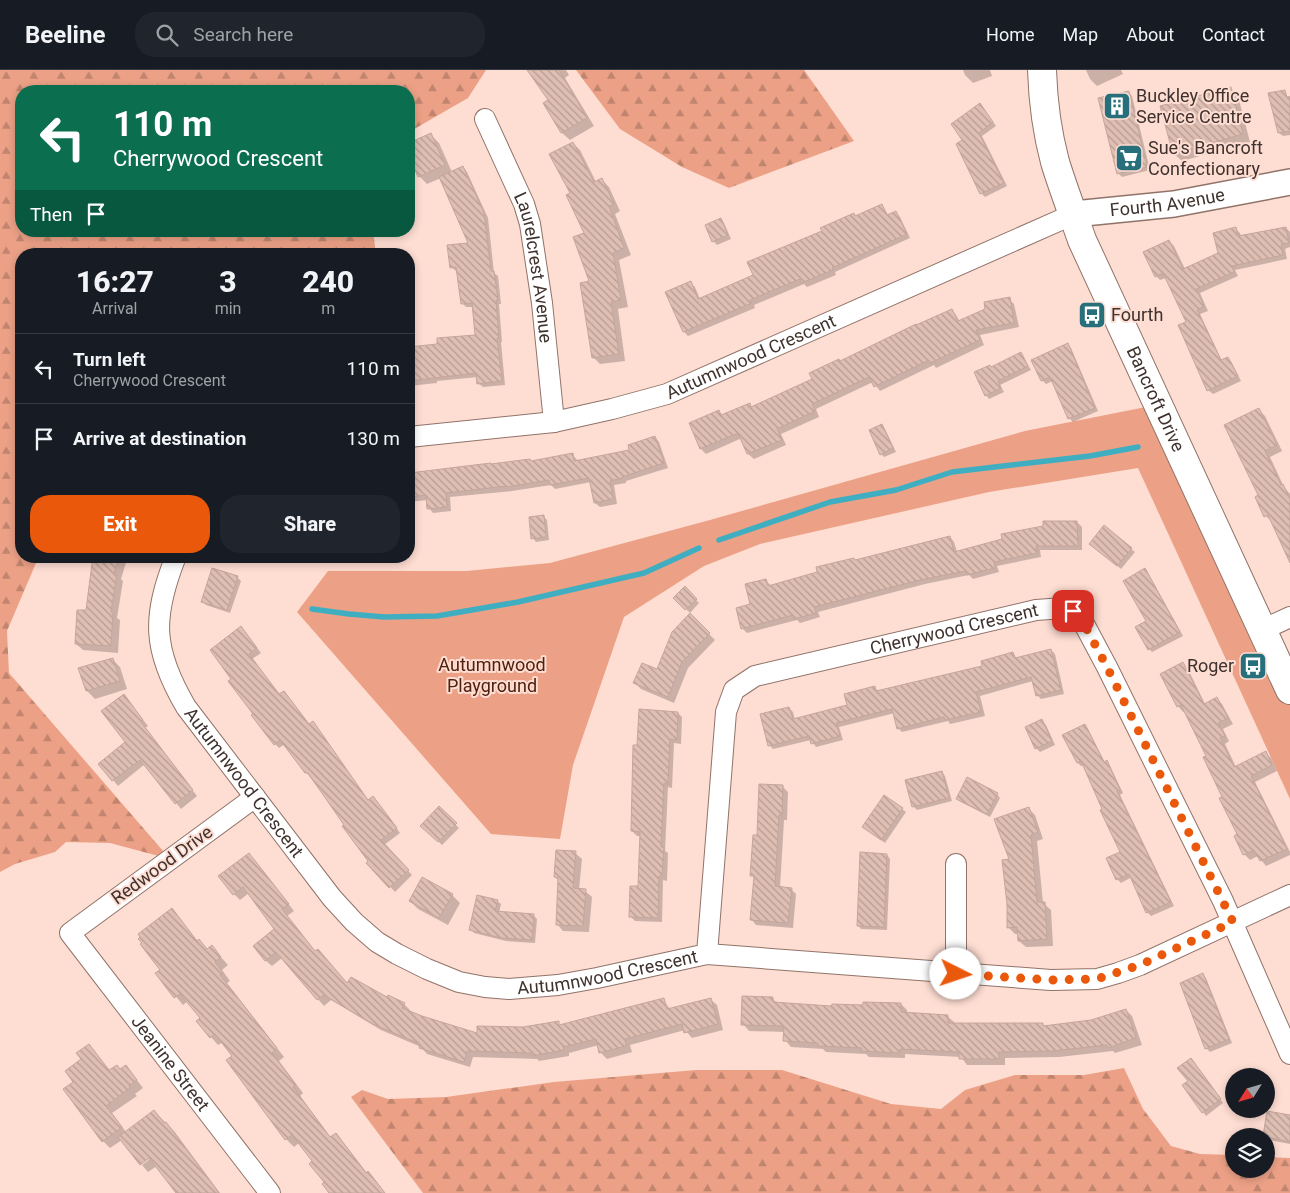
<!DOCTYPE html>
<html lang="en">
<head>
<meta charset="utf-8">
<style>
  :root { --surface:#171b24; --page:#20242c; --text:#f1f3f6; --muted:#9ea1a6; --line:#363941; --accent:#ea580c }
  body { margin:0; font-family:Roboto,sans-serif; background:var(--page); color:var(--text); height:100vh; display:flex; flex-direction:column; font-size:19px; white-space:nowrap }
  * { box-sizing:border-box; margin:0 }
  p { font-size:16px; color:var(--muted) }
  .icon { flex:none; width:28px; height:28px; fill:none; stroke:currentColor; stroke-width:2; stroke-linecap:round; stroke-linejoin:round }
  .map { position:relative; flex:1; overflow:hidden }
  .sheet { position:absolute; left:15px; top:178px; width:400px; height:315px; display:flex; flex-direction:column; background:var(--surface); border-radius:20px; box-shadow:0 2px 8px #0003 }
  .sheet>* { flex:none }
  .hud { position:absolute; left:15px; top:15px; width:400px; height:152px; border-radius:20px; box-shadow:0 2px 8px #0003; background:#0b6e4f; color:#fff; overflow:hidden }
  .needle { width:32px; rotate:233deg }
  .tools { position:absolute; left:1225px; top:998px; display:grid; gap:10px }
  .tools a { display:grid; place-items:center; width:50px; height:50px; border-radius:50%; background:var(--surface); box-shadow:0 2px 8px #0003; font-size:25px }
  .pin { position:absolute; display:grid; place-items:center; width:42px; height:42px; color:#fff; margin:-21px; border-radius:10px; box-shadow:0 2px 8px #0006 }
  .me { position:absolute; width:55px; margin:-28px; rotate:94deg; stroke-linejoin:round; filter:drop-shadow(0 0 4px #0008) }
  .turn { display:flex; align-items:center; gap:18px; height:105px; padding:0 15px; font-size:22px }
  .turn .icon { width:65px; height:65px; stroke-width:2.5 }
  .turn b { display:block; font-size:35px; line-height:42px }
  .then { display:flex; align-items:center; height:48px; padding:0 15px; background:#0003; gap:10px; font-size:19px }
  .eta { display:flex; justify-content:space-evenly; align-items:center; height:85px; text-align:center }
  .eta b { font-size:30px; font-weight:800; line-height:35px }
  .button { display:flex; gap:10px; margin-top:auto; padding:10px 15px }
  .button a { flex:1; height:58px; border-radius:20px; background:var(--accent); color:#fff; font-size:20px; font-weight:800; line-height:58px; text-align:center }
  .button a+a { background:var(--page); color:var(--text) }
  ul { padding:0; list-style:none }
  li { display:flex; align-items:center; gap:15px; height:70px; padding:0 15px; border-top:1px solid var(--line) }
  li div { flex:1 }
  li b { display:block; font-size:19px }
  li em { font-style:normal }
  header { display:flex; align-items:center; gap:30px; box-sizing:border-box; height:70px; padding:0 25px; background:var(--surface); border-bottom:1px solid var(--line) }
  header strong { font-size:24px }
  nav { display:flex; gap:28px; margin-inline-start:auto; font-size:18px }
  .search { width:350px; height:45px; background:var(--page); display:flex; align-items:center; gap:12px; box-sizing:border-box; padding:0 18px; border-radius:20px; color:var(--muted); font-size:19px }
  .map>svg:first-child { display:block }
</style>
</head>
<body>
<header>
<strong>Beeline</strong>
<div class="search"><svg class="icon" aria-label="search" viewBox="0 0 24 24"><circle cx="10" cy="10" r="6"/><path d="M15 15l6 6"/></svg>Search here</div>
<nav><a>Home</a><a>Map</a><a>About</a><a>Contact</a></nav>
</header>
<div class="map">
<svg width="1290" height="1123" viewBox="0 0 1290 1123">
  <defs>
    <pattern id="forest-firs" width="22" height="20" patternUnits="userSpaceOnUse" patternTransform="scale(1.25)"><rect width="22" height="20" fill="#eca186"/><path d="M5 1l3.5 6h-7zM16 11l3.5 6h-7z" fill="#c1846e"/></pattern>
    <pattern id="building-back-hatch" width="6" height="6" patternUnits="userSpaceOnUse" patternTransform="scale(1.25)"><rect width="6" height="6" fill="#dfbfb3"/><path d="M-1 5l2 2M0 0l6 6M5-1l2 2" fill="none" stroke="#b69c92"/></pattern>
  </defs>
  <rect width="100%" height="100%" fill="#feddd2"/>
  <polygon fill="#eca186" points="1156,335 1290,625 1290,729 1138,398 989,422 760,474 704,496 624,547 573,695 560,769 491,764 297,542 328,501 467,501 550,493 710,450 1025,361"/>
  <g fill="url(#forest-firs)">
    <polygon points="0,0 486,0 468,28 409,62 409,21 21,21 21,161 373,161 376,184 21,184 21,486 39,486 7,561 9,603 170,789 110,773 66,772 55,782 15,794 0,802"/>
    <polygon points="576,0 804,0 854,71 729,118 682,97 620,59"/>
    <polygon points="1124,998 1143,1039 1171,1076 1200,1084 1234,1085 1234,1099 1266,1099 1266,1087 1290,1088 1290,1123 423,1123 351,1027 362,1020 388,1029 446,1027 554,1012 696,1000 782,1000 891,1034 941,1039 965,1020 1015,1005 1084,1005"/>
  </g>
  <g fill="#0003">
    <polygon points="529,0 566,0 569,5 565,8 594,56 570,70 562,63 550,30"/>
    <polygon points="963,0 990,0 992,6 973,13 965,5"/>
    <polygon points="1086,0 1121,0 1123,4 1097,16 1090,9"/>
    <polygon points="1230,18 1238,26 1250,72 1182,91 1174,84"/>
    <polygon points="1128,22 1132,26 1150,100 1122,107 1118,103"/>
    <polygon points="1290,26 1290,65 1283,66 1279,63 1270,27"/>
    <polygon points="983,38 996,56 982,66 1007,116 985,127 981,123 964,70"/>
    <polygon points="431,65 439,73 452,102 463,97 467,102 488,148 494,203 498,206 501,234 499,234 502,272 501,272 505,315 483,317 478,313 478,307 437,311 437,313 409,316 409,278 439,275 476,266 474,237 466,237 462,233 458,201 456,201 451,197 470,174 441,108 427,114 419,106 409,83 409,74"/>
    <polygon points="573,73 580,80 596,112 602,110 609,117 620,141 615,144 631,185 619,190 628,237 618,239 625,291 600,294 593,287 591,212 586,164 572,124"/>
    <polygon points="882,136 889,146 896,143 900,147 910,168 835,202 836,205 807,217 804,214 754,235 755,238 688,266 684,262 690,213 695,217 700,229 754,206"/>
    <polygon points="720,149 724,153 731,169 717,175 713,171"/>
    <polygon points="1286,158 1290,162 1290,177 1285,179 1287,189 1235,200 1238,206 1200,223 1208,241 1200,244 1222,291 1228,288 1232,293 1241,311 1213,324 1208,320 1187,252 1166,208 1160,210 1156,206 1169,171 1174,176 1185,199 1219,184 1236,159 1240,163 1241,167"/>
    <polygon points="1009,229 1014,234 1019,257 980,265 984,275 936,298 934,295 880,321 873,312 816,339 819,347 781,364 786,375 754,389 748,384 742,368 706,384 701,379 719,342 723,346 749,334 753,338 813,310 841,292 951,240 956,245 960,252"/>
    <polygon points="1067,275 1071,278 1098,341 1073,352 1069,348 1053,311 1046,314 1042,310"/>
    <polygon points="1021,284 1031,300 1000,315 1004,322 989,329 986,325 992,298"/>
    <polygon points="1259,340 1265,346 1282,381 1270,387 1284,417 1290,424 1290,490 1272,452 1266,446 1260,426"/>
    <polygon points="882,356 885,359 896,382 884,387 881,384"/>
    <polygon points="655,367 659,372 668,398 626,411 626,413 614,415 617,434 600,437 595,433 591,412 555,419 551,415 512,421 450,427 451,441 433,443 429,438 428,430 409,432 409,404 530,390 532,392 572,384 578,391 631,381"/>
    <polygon points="543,446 547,450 549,470 536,472 533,468"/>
    <polygon points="1077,452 1082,457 1082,480 1040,480 1041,487 997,496 999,502 973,509 969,505 925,514 818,542 820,547 800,553 797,550 747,563 742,558 751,535 766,510 771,516 856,491 950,467 954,472 957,482"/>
    <polygon points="1094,477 1131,479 1135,482 1121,499"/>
    <polygon points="95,486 128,486 121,509 123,511 117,548 120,550 118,583 83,580 76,574 87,542"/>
    <polygon points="1145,500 1148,503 1183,566 1152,582 1149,579"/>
    <polygon points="237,507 241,511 230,543 206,535 203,532"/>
    <polygon points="685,518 699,533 690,543 675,528"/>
    <polygon points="690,545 715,570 688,598 674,633 641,619 635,613 658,601"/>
    <polygon points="245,562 261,583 252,589 280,625 368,731 377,732 400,763 384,775 412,805 395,822 368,793 369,791 346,755 285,674 279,678 275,674 233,609"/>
    <polygon points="1051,580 1055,584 1064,624 1041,629 1037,625 1033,611 980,626 985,646 950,654 948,651 902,662 898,658 895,643 839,657 843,670 816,677 811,670 773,679 769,675 789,638 793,642 795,650 848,636 874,617 879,622 984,597 1013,583 1017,589"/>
    <polygon points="112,589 120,597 127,619 95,629 87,621"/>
    <polygon points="1182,594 1188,599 1205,634 1217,629 1222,634 1233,654 1223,659 1229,671 1225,674 1236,697 1265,682 1271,688 1277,701 1255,712 1290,782 1290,785 1266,796 1258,786 1250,790 1244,784 1208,686 1185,641 1183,642 1178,636"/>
    <polygon points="128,631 148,656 145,658 197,726 181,739 145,694 118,716 100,694 127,673"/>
    <polygon points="678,643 682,647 681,674 674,673 672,718 668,717 665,781 668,783 667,811 663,810 662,852 635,851 631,847 639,817 641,766 637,766 632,761 638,676"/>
    <polygon points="1042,651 1046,655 1055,675 1040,682 1036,678 1027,658"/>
    <polygon points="1084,656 1088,659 1105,693 1107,692 1110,696 1123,723 1120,725 1174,836 1151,846 1147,842 1132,807 1121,813 1117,809 1122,783 1084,695 1081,696 1078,693 1064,666"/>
    <polygon points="942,702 945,706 952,731 917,740 914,737 907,711"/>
    <polygon points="783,717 788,722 787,750 784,750 780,818 791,819 796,824 793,858 756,855 751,849 755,808 752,805 758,766"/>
    <polygon points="997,724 1000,728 990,747 961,732 958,728"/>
    <polygon points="884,726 906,742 885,773 863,757"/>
    <polygon points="439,738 459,758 442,775 422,756"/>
    <polygon points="1028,738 1035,745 1043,769 1037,771 1043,833 1051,840 1053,876 1026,877 1019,871 1019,864 1015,864 1008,857 1010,790"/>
    <polygon points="575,783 582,789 579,820 585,821 592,827 589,862 563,861 557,854 559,811 555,807"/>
    <polygon points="887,785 890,789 887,860 861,859 858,855"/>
    <polygon points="255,791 294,841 287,846 315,882 348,915 404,934 410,940 409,942 478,964 558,953 561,956 663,930 670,939 710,929 717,935 723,960 692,968 685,960 630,975 632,982 607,989 600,982 599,975 569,983 569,986 539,991 537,989 473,987 470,997 427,984 421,977 381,960 331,930 324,936 282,888 272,896 265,890 276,859 249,823 240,830 234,824"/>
    <polygon points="452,825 460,833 448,855 418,839 410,831"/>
    <polygon points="497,831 501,834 499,843 533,845 537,849 535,873 506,871 474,863 471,859"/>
    <polygon points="172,840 198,872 208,880 212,877 228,895 222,900 230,911 227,913 284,987 279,991 303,1023 300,1026 331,1068 336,1064 343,1072 367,1103 376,1111 385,1123 331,1123 314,1091 300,1072 294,1077 286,1069 223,972 218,975 211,967 202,948 188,931 183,935 157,904 161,900"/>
    <polygon points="1203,905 1206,908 1232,973 1210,982 1207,979 1193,947"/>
    <polygon points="772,928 778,934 833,937 901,934 907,940 907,944 947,946 954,952 954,954 1043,954 1045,957 1091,952 1126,940 1132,946 1142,975 1115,983 1113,981 1059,987 1005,988 1005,995 967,995 961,987 905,984 905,988 869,987 866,984 826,982 823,979 791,977 785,970 785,962 749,961 743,954"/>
    <polygon points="89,975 110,1001 121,1000 126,996 143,1018 135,1024 137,1026 112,1043 126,1062 154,1041 174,1061 220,1123 177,1123 157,1096 148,1102 142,1095 155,1085 122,1070 110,1078 103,1071 65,1020 75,1013 82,989"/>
    <polygon points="1194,993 1223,1033 1206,1046 1203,1042 1189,1012"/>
    <polygon points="1290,1046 1290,1074 1268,1070 1266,1066"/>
  </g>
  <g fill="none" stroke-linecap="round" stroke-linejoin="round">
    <g stroke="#40aec1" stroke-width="5.5">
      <polyline points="719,470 830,432 896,420 952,402 1090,386 1138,377"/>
      <polyline points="312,539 349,544 384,547 437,546 518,532 644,503 699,478"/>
    </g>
  </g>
  <g fill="url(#building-back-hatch)" stroke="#c5a69b">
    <polygon points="527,0 559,0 587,48 561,63 543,33 548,30"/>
    <polygon points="1231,17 1243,64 1173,84 1160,36"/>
    <polygon points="1285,20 1287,28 1290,28 1290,61 1278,63 1268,23"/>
    <polygon points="1129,21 1147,97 1117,104 1098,28"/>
    <polygon points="980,33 993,52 979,63 1004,113 980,124 956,74 962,70 951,54"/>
    <polygon points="431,63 445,95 418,107 409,86 409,73"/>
    <polygon points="573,72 594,112 602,108 614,134 609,136 624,178 613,183 621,230 611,232 619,284 592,288 580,213 589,211 573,167 584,163 566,125 570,123 549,84"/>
    <polygon points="463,96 484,143 491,201 494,201 498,230 496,230 499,268 497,268 502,311 477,314 476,303 409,311 409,277 437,274 437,268 475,265 472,233 461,234 456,197 450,198 447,175 468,173 439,107"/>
    <polygon points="882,134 887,145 896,141 907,164 832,198 833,200 801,213 800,209 750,230 752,233 683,262 665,222 691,211 698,229 753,205 747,192 822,161 820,158 854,143 855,146"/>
    <polygon points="721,148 728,165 712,172 705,155"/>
    <polygon points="1236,157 1238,166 1286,157 1289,173 1281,174 1283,185 1232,196 1234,202 1196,219 1204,236 1197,240 1221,290 1228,287 1238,306 1207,321 1178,255 1186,252 1163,203 1155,207 1143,182 1169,170 1183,199 1218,183 1213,163"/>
    <polygon points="1010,227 1014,253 976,260 980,270 930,293 929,290 874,317 869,307 812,334 815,341 777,359 782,370 747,384 738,363 700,379 689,353 719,340 721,345 750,333 751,337 812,309 809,303 839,289 840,291 916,254 916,255 952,239 958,251 985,239 984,232"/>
    <polygon points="1068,273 1095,338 1068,349 1050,307 1041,311 1031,290"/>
    <polygon points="1021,282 1028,296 998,311 1001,318 985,326 974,302 990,295 991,297"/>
    <polygon points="1259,338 1277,375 1265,381 1281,415 1283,414 1290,429 1290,493 1268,445 1264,447 1255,427 1258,425 1224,355"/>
    <polygon points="882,354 893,378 880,385 869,360"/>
    <polygon points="655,366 664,393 622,407 622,408 610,411 613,429 594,433 589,408 550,415 549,410 507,417 507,416 446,423 447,437 427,439 426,425 409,427 409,403 491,393 491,394 530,389 531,391 573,383 574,391 629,380 628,375"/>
    <polygon points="544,445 546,467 531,469 529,447"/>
    <polygon points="1043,451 1077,451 1078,476 1036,476 1037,483 994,492 995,498 967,505 966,501 920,510 814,537 816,543 794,549 793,545 741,559 736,538 750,534 745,514 766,509 768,516 817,502 816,497 854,488 855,490 950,466 954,482 1002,469 1001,464 1043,456"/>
    <polygon points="1104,455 1132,478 1117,496 1089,474"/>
    <polygon points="93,486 119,486 114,503 117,503 111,542 113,542 111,576 75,574 77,540 86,540"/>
    <polygon points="212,498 238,506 227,540 201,532"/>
    <polygon points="1145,498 1180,562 1148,580 1135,557 1146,551 1123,511"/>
    <polygon points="685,516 697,529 685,540 673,528"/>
    <polygon points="690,543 710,563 682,592 668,627 633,613 642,593 657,599 672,562"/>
    <polygon points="241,556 257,578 249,584 279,624 284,621 309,654 313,651 368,730 373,726 397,758 381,770 409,800 389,818 366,793 368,791 342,756 344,755 308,703 305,703 280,670 274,675 251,645 253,644 228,611 231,609 210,580"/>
    <polygon points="1051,579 1061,620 1036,626 1031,607 976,622 981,642 945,650 944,647 897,659 892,639 836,653 840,666 811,674 809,666 768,676 760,644 789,637 793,649 847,635 844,624 875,616 876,621 982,596 981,591 1013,582 1015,588"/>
    <polygon points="113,588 120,611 86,621 78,598"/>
    <polygon points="1183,592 1204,634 1217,627 1228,648 1218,653 1225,666 1220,668 1234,697 1266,681 1272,695 1251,706 1287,779 1260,791 1254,780 1243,785 1234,766 1237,764 1219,728 1222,727 1203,687 1206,686 1181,635 1177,637 1160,604"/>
    <polygon points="124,624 143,650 141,652 193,720 175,734 140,690 112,711 98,694 125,672 101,641"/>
    <polygon points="639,639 678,642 677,670 670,669 668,714 664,713 661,777 664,777 662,806 659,806 658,848 629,847 630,816 638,816 640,762 631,761 633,675 637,675"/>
    <polygon points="1042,649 1052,671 1035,679 1025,657"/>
    <polygon points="1085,654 1104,692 1107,690 1120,720 1117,721 1171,832 1146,843 1129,804 1116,810 1106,788 1120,782 1100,740 1102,739 1081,691 1077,693 1062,665"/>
    <polygon points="942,701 949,728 912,737 905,710"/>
    <polygon points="967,707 998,723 987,744 956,729"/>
    <polygon points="759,714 783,715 782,745 779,745 775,816 792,818 788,853 750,850 754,806 750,806 753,765 757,765"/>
    <polygon points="884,725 903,738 881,770 862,757"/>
    <polygon points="439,736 457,753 438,772 420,756"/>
    <polygon points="1029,737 1038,762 1031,765 1037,832 1045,832 1047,869 1018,871 1017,857 1007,858 1007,834 1002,790 1009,789 994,749"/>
    <polygon points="556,780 576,781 573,818 586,819 583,856 556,855 558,808 554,807"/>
    <polygon points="860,782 887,784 884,857 857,856"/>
    <polygon points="249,783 289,834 282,839 315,881 318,879 347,913 351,907 387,927 388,925 405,933 402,938 422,946 477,963 477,956 523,957 559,951 559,955 664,928 667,939 711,928 718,954 684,963 682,954 625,969 626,976 599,983 596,969 563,977 564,980 532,986 531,983 467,981 464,992 419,978 420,974 373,954 324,925 317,930 276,882 265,891 253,876 274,859 243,817 233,825 218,806"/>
    <polygon points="422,807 453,824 439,848 409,831"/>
    <polygon points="477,825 498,830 495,841 534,844 532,870 501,868 469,860"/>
    <polygon points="172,838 197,871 199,869 207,879 212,875 221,887 215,892 223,903 220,905 277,978 272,983 296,1015 293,1017 330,1067 336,1063 366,1103 368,1101 385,1123 329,1123 322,1114 324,1112 309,1094 312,1091 292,1065 285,1070 226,990 232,986 215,964 210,968 196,951 200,948 180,924 174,928 155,903 160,900 140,874 142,873 138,869 140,867 138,864"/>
    <polygon points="1203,903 1229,969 1205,979 1180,913"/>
    <polygon points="742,926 773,927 773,932 831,936 832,934 863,935 863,932 901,933 901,942 948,945 948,953 1043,953 1043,956 1091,950 1126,939 1136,968 1108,978 1107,975 1052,981 999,982 999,989 959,989 959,982 900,979 899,983 861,981 862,978 818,976 818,973 783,971 784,956 741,955"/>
    <polygon points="89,974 109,1000 117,995 120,999 126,995 137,1010 129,1016 130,1018 106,1036 122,1057 102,1072 63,1019 73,1012 65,1001 81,989 76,983"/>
    <polygon points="1191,988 1221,1029 1202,1043 1182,1015 1188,1011 1177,998"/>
    <polygon points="154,1040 164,1053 166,1052 219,1123 176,1123 149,1088 140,1095 118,1067"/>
    <polygon points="1267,1041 1290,1045 1290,1072 1263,1066"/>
  </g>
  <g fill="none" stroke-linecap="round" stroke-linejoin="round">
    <g stroke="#907369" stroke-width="22">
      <g id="minor">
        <path id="s1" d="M485,49L524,134L530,154L542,233L554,352"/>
        <path id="s2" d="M409,367L554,352L612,339L667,324L1074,144"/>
        <path id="s3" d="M176,486C152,547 152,579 186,637L332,828L354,852L377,872L397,884L427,899L459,912L485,917L509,919L558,915L597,908L707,884L1051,910L1097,909L1118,903L1140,895L1290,825"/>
        <polyline points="1262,560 1290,547"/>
        <path id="s4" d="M255,727L70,863L270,1123"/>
        <polyline points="956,794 956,904"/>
        <path id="s5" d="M707,884L726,642L734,620L755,606L1036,540L1064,538L1073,541L1083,552L1107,597L1223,831L1290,984"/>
      </g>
    </g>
    <g stroke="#907369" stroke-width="28">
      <g id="tertiary">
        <path id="s6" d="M1074,144L1174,134L1290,112"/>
      </g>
    </g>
    <g stroke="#907369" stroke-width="30">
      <g id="secondary">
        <path id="s7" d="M1042,0C1043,31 1047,62 1055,92C1063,118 1073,144 1082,170L1290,620"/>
      </g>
    </g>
    <use href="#minor" stroke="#fff" stroke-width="20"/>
    <use href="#tertiary" stroke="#fff" stroke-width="25"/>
    <use href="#secondary" stroke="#fff" stroke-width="28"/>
  </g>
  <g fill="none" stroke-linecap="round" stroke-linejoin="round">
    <polyline stroke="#ea580c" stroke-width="9" stroke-dasharray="0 16.2" points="956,904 1051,910 1097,909 1140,895 1233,852 1107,597 1083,552 1073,541"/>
  </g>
  <defs>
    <g id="building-square" transform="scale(1.4375)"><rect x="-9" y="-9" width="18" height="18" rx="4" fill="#286f7c" stroke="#feddd2"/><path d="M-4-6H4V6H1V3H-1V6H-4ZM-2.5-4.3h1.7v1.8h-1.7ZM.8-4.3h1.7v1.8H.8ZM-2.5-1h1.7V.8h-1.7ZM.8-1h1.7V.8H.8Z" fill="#fff"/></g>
    <g id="supermarket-square" transform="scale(1.4375)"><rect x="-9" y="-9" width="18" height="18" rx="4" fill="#286f7c" stroke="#feddd2"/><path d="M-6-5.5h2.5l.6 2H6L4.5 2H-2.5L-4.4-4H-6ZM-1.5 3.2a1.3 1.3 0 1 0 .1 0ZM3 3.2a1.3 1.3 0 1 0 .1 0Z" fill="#fff"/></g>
    <g id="bus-square" transform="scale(1.4375)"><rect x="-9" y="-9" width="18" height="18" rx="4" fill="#286f7c" stroke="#feddd2"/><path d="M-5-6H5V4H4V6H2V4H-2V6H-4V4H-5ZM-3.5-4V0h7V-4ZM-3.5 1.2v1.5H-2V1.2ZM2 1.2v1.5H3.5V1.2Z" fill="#fff"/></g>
  </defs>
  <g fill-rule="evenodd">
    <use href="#building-square" x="1117" y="36"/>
    <use href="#supermarket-square" x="1129" y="88"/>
    <use href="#bus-square" x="1092" y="245"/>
    <use href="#bus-square" x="1253" y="596"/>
  </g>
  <g text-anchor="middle" stroke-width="4" stroke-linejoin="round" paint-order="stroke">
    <g font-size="18" fill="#3f322e" stroke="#feddd2" text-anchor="start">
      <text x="1136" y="32">Buckley Office<tspan x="1136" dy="21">Service Centre</tspan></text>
      <text x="1148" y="84">Sue's Bancroft<tspan x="1148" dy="21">Confectionary</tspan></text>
      <text x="1111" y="251">Fourth</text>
      <text x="1234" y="602" text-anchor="end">Roger</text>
    </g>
    <g font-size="18" fill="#3f322e" stroke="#feddd2">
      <text dy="6" stroke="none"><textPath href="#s6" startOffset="94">Fourth Avenue</textPath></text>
      <text dy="6" stroke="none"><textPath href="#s1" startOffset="158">Laurelcrest Avenue</textPath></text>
      <text dy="6" stroke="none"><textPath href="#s2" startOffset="354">Autumnwood Crescent</textPath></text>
      <text dy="6" stroke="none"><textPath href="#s7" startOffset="351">Bancroft Drive</textPath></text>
      <text dy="6" stroke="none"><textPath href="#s5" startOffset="496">Cherrywood Crescent</textPath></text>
      <text dy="6" stroke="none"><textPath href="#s3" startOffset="254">Autumnwood Crescent</textPath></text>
      <text transform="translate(162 795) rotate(-36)" y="6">Redwood Drive</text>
      <text dy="6" stroke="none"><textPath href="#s3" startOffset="704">Autumnwood Crescent</textPath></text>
      <text dy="6" stroke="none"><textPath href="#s4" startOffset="394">Jeanine Street</textPath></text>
    </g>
    <g font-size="18" fill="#51200e" stroke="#feddd2">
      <text x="492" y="601">Autumnwood<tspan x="492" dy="21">Playground</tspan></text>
    </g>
  </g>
</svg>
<div class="tools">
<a><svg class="needle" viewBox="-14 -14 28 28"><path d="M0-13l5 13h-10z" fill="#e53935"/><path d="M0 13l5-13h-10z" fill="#9ea1a6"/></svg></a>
<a><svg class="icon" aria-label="layers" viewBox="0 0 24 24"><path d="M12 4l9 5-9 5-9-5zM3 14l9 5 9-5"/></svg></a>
</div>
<div class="pin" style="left:1073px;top:541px;background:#d93025"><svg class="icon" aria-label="arrive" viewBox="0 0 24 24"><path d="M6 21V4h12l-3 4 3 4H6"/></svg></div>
<svg class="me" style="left:956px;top:904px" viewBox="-20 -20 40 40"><circle r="19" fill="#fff"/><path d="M0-13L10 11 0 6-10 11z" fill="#ea580c"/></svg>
<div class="hud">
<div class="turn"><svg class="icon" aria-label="left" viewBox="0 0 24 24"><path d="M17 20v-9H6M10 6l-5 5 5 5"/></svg><div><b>110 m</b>Cherrywood Crescent</div></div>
<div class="then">Then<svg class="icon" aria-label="arrive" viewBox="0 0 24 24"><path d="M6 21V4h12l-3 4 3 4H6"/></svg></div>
</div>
<section class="sheet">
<div class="eta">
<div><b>16:27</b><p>Arrival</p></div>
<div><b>3</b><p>min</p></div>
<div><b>240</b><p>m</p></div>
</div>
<ul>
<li><svg class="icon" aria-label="left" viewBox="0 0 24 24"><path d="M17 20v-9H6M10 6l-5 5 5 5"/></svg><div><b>Turn left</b><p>Cherrywood Crescent</p></div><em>110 m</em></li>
<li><svg class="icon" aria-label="arrive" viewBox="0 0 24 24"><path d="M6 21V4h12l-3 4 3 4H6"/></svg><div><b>Arrive at destination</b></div><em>130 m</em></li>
</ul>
<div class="button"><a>Exit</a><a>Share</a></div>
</section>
</div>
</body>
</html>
